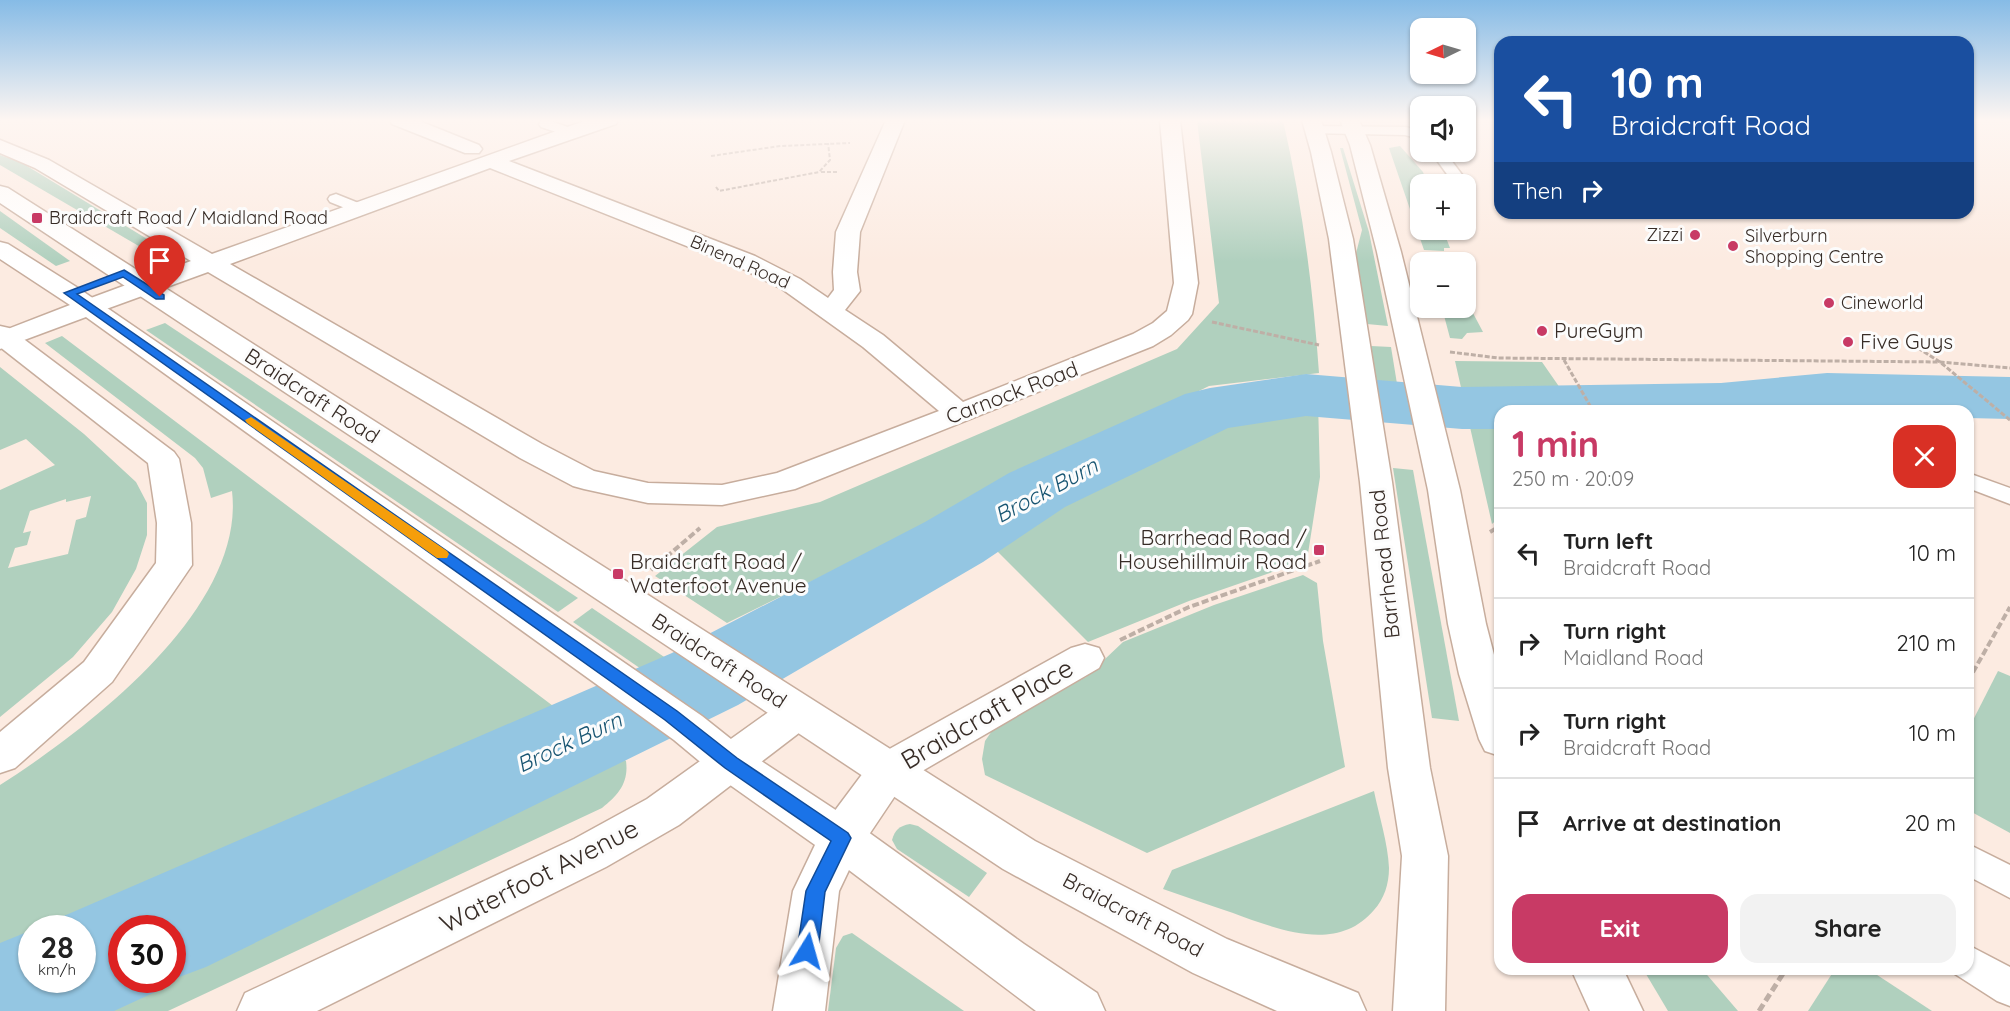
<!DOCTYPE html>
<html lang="en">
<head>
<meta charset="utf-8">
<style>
  :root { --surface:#fff; --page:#f2f2f2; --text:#222; --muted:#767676; --line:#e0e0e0; --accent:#c83a65 }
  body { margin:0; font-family:Quicksand,sans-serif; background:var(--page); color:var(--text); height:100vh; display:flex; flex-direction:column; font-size:22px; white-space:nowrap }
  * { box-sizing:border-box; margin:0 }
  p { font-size:20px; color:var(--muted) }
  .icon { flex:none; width:33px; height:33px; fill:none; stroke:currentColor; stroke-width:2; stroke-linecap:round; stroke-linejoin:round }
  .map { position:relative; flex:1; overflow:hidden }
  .sheet { position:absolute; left:1494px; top:405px; width:480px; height:570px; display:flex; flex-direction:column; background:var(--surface); border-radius:18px; box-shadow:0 2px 4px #0004 }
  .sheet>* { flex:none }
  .guide { position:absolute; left:1494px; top:36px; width:480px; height:183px; border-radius:18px; box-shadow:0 2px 4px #0004; background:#1a4fa0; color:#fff; overflow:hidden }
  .needle { width:39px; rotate:265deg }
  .buttons { position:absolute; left:1410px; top:18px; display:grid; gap:12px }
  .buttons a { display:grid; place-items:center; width:66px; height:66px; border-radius:12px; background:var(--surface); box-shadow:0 2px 4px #0004; font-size:30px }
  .speed { position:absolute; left:18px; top:915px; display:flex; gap:12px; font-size:30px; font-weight:700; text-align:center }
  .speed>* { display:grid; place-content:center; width:78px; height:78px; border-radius:50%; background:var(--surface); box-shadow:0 2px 4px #0004; line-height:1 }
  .speed small { font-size:15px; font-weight:400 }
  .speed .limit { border:9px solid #d22; background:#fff; color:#111 }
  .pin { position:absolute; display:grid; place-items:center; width:51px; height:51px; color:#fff; margin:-62px -26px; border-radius:50% 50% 50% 0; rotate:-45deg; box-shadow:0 0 6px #0007 }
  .pin .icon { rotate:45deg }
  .me { position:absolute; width:66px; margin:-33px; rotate:8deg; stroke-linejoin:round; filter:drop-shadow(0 0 4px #0008) }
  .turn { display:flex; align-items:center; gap:21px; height:126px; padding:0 18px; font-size:27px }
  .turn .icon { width:78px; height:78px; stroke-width:2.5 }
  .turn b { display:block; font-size:42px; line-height:51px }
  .then { display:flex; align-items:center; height:57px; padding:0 18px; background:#0003; gap:12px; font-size:22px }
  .round { display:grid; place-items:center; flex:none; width:63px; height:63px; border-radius:18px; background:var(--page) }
  .overview { display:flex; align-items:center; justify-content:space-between; height:102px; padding:0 18px }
  h1 { font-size:36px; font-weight:700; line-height:45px; color:var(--accent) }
  .button { display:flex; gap:12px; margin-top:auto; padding:12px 18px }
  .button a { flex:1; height:69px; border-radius:18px; background:var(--accent); color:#fff; font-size:24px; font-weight:700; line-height:69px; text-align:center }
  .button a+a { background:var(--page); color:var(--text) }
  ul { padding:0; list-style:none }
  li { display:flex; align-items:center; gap:18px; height:90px; padding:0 18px; border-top:2px solid var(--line) }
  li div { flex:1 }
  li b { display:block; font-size:22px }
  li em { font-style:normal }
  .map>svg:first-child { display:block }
</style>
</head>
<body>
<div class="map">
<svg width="2010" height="1011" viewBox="0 0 2010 1011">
  <rect width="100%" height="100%" fill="#fcebe1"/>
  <g fill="#b0d0be" fill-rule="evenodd">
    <path d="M1197,120H1283C1302,204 1313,287 1319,373L1209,386L727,623L655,576L717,527L820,502L1177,349L1219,303Z"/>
    <polygon points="1400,146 1423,172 1427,184 1420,184 1420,230 1443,230 1450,248 1444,248 1444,251 1424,250 1389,148"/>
    <polygon points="1340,148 1343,148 1369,232 1388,326 1367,324 1354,261 1362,230"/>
    <polygon points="0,155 22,163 162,248 149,252 0,165"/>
    <polygon points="0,211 70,261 56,266 0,228"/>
    <polygon points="1466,300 1483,332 1467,333 1462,339 1450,338 1442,308 1466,308"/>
    <polygon points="165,323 578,598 558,612 146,330"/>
    <path d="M62,336L626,761C629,783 618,795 602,808L168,1011H0V785C88,729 246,609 232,491L211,498L203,468L195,458L45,343ZM32,928H82V980H32ZM122,928H172V980H122Z"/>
    <polygon points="1371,346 1391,347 1398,390 1377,388"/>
    <polygon points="1455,361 1542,362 1576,411 1500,411 1500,517 1492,524"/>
    <path d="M0,367L84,434L136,482L147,503V535L136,569L112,612L73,657L0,717V490L55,465L26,439L0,450ZM91,496L86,517L76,520L68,554L8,568L15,548L27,545L31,531L23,533L30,511L66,499V502Z"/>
    <polygon points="1318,402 1320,477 1307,560 1189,601 1088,642 983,537 1041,498 1089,476 1194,421 1212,415"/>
    <polygon points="1393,468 1413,470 1459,721 1432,718"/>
    <polygon points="1303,575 1317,583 1323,641 1345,767 1147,853 985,775 982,759 985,741 996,725 1086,677 1123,642 1214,605"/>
    <polygon points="592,608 679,667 660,682 573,622"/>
    <polygon points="1998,671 2010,676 2010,833 1968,810 1968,730"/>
    <path d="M1374,791C1379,816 1388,843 1389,868C1389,884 1384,899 1374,910C1337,954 1277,929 1233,913C1209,905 1186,897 1163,889L1172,870Z"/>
    <path d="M910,824L918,826L987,873L969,897L897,849L892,840C895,830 899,826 910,824Z"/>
    <polygon points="852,933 964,1011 828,1011 836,948 843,936"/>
    <polygon points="1643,969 1702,969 1738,1011 1668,1011"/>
    <polygon points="1835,969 1868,969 1932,1011 1808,1011"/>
  </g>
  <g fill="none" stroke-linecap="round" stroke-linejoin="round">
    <path fill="#94c6e2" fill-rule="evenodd" d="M1827,373L2010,377V419L1968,418V411H1500V429H1462L1306,416L1228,428L1065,507L983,562L738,705L206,967L166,982L164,988L114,1011H0V943L32,930V980H82V928H36L672,653L925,522L1009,473L1185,394L1210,388L1306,374L1462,387L1721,383ZM122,928H172V980H122Z"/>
    <g stroke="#c7ad9d" stroke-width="3">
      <g id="lane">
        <polygon points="548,120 573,129 575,132 568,136 541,127 539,124 541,121"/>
        <polygon points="1314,126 1406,127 1420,131 1420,139 1405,135 1309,133 1307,130"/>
        <polygon points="1431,152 1445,152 1469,184 1467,187 1466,184 1454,184"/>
        <polygon points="336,194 366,206 368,209 360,214 330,202 328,199 330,196"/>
        <polygon points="1968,473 2010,488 2010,504 1968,488"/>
        <polygon points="1968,844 2010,865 2010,898 1968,876"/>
        <polygon points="1968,945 2010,967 2010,1006 1997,1001 1955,974 1953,969 1968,969"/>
      </g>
    </g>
    <g stroke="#c7ad9d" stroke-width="3">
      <g id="street">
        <polygon points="390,120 417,120 479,145 482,149 479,153 465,153 392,124"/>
        <path d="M587,120H618L616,124L509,161L755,256L800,279L828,298L834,290L833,272L836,232L886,120H905L860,232L857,272L860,291L845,310L883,335L963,402L1133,334L1153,323L1167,311L1174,283L1160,120H1180L1198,283L1192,314L1188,320L1171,335L1153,346L795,489L722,505L648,503L584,489L573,486L520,458L208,272L98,312L89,315L80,312L76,307L80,302L191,261L35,168L0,153V140L49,160L212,254ZM490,168L737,266L782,289L863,347L939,411L777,473L722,485L648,483L594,471L542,444L230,264Z"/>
        <polygon points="0,326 9,328 174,452 179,459 191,523 192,565 112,682 15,768 0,773 0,732 84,662 156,563 157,523 148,463 0,347"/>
        <polygon points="1085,644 1099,648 1104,658 1099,668 905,781 858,851 839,891 825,1011 773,1011 793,891 825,824 875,757 1071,648"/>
        <polygon points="798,696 812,701 818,712 812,723 679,825 606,867 317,1011 237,1011 245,993 574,839 647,799 784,701"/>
      </g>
    </g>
    <g stroke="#c7ad9d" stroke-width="3">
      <g id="secondary">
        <polygon points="1302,120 1321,120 1331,152 1353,239 1392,482 1430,768 1448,856 1445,1011 1393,1011 1402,856 1388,768 1360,482 1329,239 1311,152"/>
        <polygon points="1340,120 1359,120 1370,145 1401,252 1460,490 1486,624 1500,678 1500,756 1485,751 1479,739 1459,674 1448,624 1428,490 1377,252 1350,145"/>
        <polygon points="0,186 8,188 1035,841 1227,939 1358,993 1366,1011 1277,1011 1193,973 1003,869 0,203"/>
        <polygon points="0,242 8,244 78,288 702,716 746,751 857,824 1024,944 1097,993 1105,1011 1036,1011 825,852 716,775 674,740 86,317 0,349 0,332 70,305 0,259"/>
        <polygon points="1571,969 1623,969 1643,1011 1590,1011"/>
      </g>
    </g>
    <g stroke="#beafa6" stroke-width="2" stroke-dasharray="4 2" stroke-linecap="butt">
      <polyline points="711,156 780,146 850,143"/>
      <polyline points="821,172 837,172"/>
      <polyline points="716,187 719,191 819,172 830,160 828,143"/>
    </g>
    <g stroke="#beafa6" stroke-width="3" stroke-dasharray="5 2" stroke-linecap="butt">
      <polyline points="1212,322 1319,345"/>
      <polyline points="1918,348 1940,362 2010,420"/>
      <polyline points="1450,352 1498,358 1940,362 2010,368"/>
      <polyline points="1564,360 1593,411"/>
    </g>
    <g stroke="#beafa6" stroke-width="4" stroke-dasharray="7 3" stroke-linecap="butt">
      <polyline points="1490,532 1500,526"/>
      <polyline points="651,570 700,528"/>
      <polyline points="1120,640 1189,607 1320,561"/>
      <polyline points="1968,681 2010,607"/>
    </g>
    <polyline stroke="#beafa6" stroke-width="5" stroke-dasharray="8 4" stroke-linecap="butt" points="1759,1011 1786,969"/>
    <use href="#lane" fill="#fff" fill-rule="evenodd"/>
    <use href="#street" fill="#fff" fill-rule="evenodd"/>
    <use href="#secondary" fill="#fff" fill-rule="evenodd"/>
  </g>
  <linearGradient id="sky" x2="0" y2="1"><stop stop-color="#86bbe6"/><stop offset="0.46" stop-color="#fef6f2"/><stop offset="1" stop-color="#fef6f2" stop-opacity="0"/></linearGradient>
  <rect width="2010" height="262" fill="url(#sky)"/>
  <polygon fill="#1a73e8" stroke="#114b97" stroke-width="1.5" points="124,270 164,295 164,299 156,299 123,277 77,294 677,711 737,758 848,833 851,838 825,892 818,951 815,958 807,961 800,958 797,951 806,891 831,841 725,768 665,720 64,293"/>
  <polygon fill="#f59e0b" points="251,417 447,551 449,554 447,558 437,558 247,423 245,420"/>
  <g fill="#c83a65" stroke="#fcfcfc" stroke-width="2">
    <rect x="31" y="212" width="12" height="12" rx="3"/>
    <circle cx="1695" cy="235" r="6"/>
    <circle cx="1733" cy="246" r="6"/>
    <circle cx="1829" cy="303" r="6"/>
    <circle cx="1542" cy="331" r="6"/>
    <circle cx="1848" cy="342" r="6"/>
    <rect x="1313" y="544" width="12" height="12" rx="3"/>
    <rect x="612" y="568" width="12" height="12" rx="3"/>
  </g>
  <g text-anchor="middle" stroke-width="6" stroke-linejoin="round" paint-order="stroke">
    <g font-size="18" fill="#372c26" stroke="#fcfcfc" text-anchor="start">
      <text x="49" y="224">Braidcraft Road / Maidland Road</text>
      <text x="1683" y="241" text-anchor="end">Zizzi</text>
      <text x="1745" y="242">Silverburn<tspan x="1745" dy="21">Shopping Centre</tspan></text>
      <text x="1841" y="309">Cineworld</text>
    </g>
    <g font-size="18" fill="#372c26" stroke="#fcfcfc">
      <text transform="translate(740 262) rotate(24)" y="6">Binend Road</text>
    </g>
    <g font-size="21" fill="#372c26" stroke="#fcfcfc" text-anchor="start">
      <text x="1554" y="338">PureGym</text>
      <text x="1860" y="349">Five Guys</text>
      <text x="1307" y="545" text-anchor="end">Barrhead Road /<tspan x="1307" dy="24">Househillmuir Road</tspan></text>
      <text x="630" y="569">Braidcraft Road /<tspan x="630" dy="24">Waterfoot Avenue</tspan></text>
    </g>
    <g font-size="21" fill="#372c26" stroke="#fcfcfc">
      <text transform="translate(1012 393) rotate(-21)" y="7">Carnock Road</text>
      <text transform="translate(312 396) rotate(33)" y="7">Braidcraft Road</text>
      <text transform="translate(1385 564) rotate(-96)" y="7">Barrhead Road</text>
      <text transform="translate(719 661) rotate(33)" y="7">Braidcraft Road</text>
      <text transform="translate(1133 915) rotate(28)" y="7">Braidcraft Road</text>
    </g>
    <g font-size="22" font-style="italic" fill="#185572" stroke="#fcfcfc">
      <text transform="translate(1046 490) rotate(-28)" y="8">Brock Burn</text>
      <text transform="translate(569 742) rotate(-25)" y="8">Brock Burn</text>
    </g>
    <g font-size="26" fill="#372c26" stroke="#fcfcfc">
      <text transform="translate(987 714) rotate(-30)" y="9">Braidcraft Place</text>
      <text transform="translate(539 876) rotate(-27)" y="9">Waterfoot Avenue</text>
    </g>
  </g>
</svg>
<div class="buttons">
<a><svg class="needle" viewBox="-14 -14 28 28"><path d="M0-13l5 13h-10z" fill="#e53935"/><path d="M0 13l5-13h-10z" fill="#767676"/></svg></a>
<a><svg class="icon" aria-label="sound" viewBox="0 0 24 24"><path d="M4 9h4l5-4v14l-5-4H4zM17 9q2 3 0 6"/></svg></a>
<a>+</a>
<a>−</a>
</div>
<div class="speed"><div>28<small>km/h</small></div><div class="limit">30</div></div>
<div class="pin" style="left:160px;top:297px;background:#d93025"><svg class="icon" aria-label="arrive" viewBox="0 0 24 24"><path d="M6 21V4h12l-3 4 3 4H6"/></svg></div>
<svg class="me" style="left:807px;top:951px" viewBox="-20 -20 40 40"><path d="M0-17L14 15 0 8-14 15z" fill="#1a73e8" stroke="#fff" stroke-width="4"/></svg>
<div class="guide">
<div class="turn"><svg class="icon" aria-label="left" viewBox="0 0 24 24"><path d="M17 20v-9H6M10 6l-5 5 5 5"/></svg><div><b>10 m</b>Braidcraft Road</div></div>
<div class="then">Then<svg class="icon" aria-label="right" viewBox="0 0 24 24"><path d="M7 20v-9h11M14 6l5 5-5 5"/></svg></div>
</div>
<section class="sheet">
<div class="overview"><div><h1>1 min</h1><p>250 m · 20:09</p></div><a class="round" style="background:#d93025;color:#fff"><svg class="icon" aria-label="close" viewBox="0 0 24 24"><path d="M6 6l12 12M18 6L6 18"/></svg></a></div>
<ul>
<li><svg class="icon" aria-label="left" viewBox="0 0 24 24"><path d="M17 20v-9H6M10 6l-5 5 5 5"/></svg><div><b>Turn left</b><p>Braidcraft Road</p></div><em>10 m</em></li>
<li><svg class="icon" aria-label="right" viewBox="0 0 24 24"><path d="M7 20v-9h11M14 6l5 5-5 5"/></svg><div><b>Turn right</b><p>Maidland Road</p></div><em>210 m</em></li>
<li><svg class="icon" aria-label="right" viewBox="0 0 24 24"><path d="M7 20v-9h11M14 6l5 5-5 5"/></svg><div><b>Turn right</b><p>Braidcraft Road</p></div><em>10 m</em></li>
<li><svg class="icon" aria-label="arrive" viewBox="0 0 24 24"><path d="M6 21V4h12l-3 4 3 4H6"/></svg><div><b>Arrive at destination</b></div><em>20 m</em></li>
</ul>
<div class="button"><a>Exit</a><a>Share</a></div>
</section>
</div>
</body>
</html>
